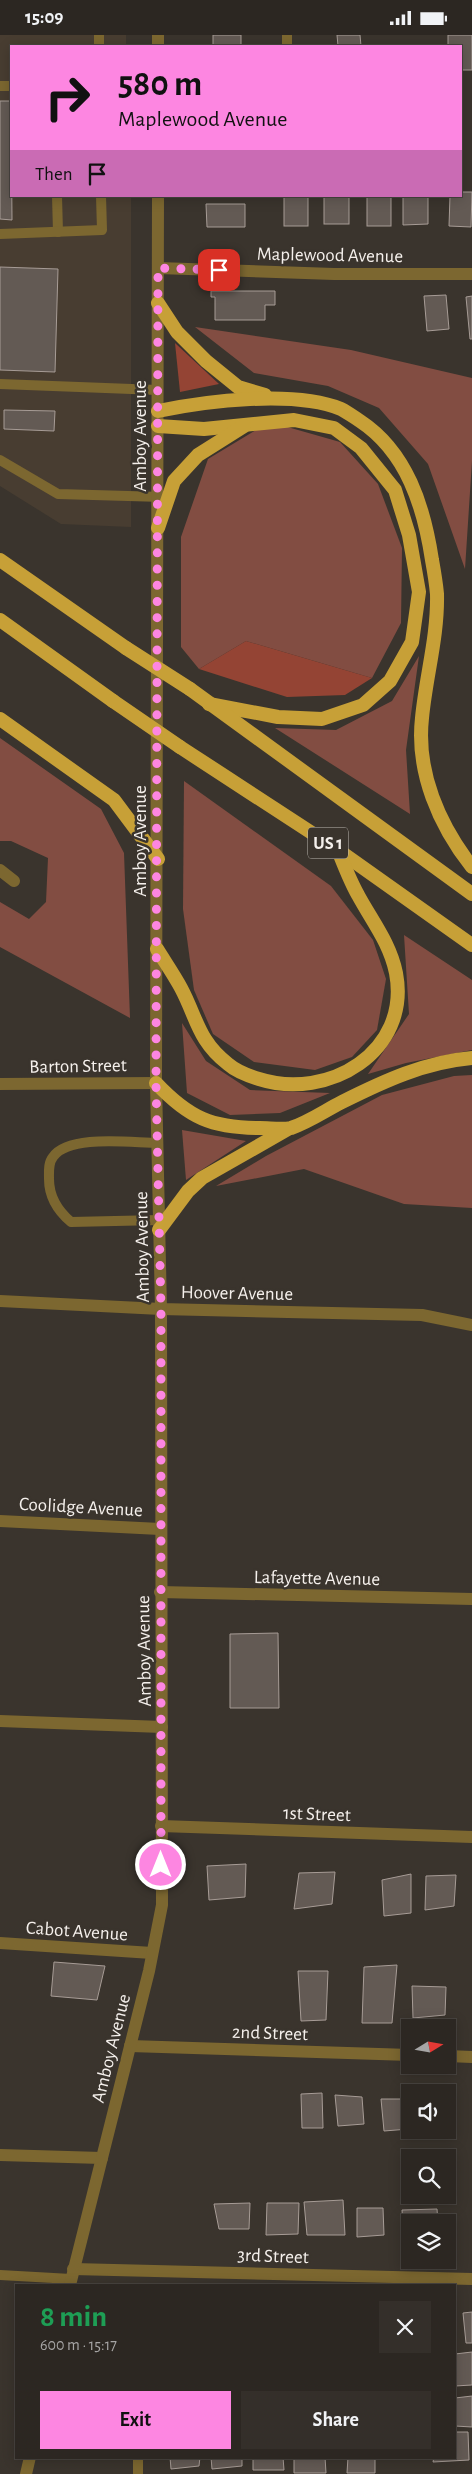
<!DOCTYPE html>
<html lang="en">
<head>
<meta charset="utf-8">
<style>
  :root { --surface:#2c2722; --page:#342f2a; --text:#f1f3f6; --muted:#a6a5a5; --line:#484440; --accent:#fd86e1 }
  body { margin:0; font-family:"Alegreya Sans",sans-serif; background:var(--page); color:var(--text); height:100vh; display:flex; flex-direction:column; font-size:19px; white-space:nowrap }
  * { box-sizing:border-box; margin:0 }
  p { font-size:16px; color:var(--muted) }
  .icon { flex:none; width:28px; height:28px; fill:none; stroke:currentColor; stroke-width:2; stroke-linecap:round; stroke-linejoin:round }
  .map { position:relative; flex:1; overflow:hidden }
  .panel { position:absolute; left:15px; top:2249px; width:441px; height:175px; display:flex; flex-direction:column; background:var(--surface); border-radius:0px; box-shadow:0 2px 12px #0003,0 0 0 1px var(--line) }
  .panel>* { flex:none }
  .guide { position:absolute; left:10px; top:10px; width:452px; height:152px; border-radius:0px; box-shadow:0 2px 12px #0003,0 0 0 1px var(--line); background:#fd86e1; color:#111; overflow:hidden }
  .needle { width:32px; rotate:79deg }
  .tools { position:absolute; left:401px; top:1984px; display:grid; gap:10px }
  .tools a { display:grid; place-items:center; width:55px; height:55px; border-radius:0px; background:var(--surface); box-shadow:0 2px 12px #0003,0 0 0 1px var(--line); font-size:25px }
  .pin { position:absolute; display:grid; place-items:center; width:42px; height:42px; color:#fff; margin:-21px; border-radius:10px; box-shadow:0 2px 8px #0006 }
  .me { position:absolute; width:55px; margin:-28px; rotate:0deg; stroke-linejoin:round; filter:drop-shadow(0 0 4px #0008) }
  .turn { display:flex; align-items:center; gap:18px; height:105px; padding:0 25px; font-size:22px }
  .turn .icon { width:65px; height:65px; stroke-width:2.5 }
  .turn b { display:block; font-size:35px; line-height:42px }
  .then { display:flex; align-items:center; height:48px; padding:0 25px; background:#0003; gap:10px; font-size:19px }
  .round { display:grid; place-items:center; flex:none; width:52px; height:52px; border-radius:0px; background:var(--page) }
  .headline { display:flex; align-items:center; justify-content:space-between; height:85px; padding:0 25px }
  h1 { font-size:30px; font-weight:700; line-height:38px; color:#1e9e55 }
  .action { display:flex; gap:10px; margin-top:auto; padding:10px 25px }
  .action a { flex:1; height:58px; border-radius:0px; background:var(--accent); color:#111; font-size:20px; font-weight:700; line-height:58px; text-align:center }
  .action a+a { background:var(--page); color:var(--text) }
  .status { display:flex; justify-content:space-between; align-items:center; height:35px; padding:0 25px; background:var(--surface); direction:ltr }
  .status svg { height:14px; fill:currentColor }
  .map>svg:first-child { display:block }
</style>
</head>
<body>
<div class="status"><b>15:09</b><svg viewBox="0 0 49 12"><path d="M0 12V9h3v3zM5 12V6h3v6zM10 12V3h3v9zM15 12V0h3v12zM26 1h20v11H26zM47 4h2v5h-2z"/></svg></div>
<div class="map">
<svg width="472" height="2439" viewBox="0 0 472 2439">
  <rect width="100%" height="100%" fill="#3a342d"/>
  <polygon fill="#483d31" points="0,0 126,0 126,11 11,11 11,161 131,161 131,492 61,489 0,451"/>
  <g fill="#824d42">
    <polygon points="195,292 351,315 472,343 472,426 465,534 428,429 379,373 328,351 254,338"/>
    <polygon points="284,391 340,407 378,449 402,513 401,588 372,643 246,606 199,634 181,612 181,502 208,424 256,395"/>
    <polygon points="419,621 406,715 410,779 275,693 336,695 392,666"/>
    <polygon points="0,703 101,774 124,818 130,983 0,912 0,867 29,884 46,867 48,823 11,806 0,806"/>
    <polygon points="184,746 331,851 373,905 386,944 377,995 352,1022 315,1035 254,1027 213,999 194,955 183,874"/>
    <polygon points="404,900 472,945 472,1015 406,1028 368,1039 409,979"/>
    <polygon points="182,988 206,1026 250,1055 330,1058 280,1078 230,1080 187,1058"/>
    <polygon points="472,1040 472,1173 404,1169 304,1134 216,1151 266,1121 382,1060 454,1041"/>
    <polygon points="182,1095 246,1106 186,1145"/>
  </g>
  <g fill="#944434">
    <polygon points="175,308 219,349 180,357"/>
    <polygon points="246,606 372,643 345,660 287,662 199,634"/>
  </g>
  <g fill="#635a54" stroke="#a79c96">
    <rect x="213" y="0" width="28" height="11"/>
    <polygon points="337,0 360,0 361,11 338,11"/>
    <polygon points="448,0 472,0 472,35 461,35 461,11 448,11"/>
    <polygon points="0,66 11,66 12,185 0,184"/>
    <polygon points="461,157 472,157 471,192 449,191 450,161 461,161"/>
    <rect x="284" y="161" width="24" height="30"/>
    <rect x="324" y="161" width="25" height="28"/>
    <rect x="367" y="161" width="24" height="30"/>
    <polygon points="403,161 428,161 428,189 403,190"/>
    <polygon points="206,169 245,169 245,192 207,192"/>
    <polygon points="0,232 58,234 55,337 0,335"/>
    <polygon points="211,256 275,256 275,270 265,270 265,285 215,285 215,262 211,262"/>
    <polygon points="446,260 449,294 427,296 424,261"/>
    <polygon points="472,261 472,304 470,304 466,262"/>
    <polygon points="4,375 55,376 54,396 4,394"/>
    <polygon points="278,1598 279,1673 230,1673 230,1599"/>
    <polygon points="246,1829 245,1862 209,1865 207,1831"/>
    <polygon points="335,1837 332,1869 294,1874 299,1838"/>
    <polygon points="411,1839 411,1878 384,1881 382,1845"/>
    <polygon points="456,1840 454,1871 425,1875 426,1841"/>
    <polygon points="54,1927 105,1931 97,1965 51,1961"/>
    <polygon points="397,1930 392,1988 362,1988 364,1932"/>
    <polygon points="298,1936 328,1936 326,1985 301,1986"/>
    <polygon points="412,1951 446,1952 445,1980 413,1983"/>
    <polygon points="322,2058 323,2093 302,2093 301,2059"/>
    <polygon points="335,2060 362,2062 364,2089 338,2091"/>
    <polygon points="381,2064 407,2064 409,2094 384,2096"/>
    <polygon points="343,2165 345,2200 307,2200 304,2167"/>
    <polygon points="250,2168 249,2194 219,2194 214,2169"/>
    <polygon points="267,2168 299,2168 298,2199 266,2200"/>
    <polygon points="357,2173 383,2173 384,2200 357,2202"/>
    <polygon points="437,2174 438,2188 410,2188 410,2206 404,2206 402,2175"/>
    <polygon points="472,2277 472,2308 466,2308 463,2278"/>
    <polygon points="472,2317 472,2350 455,2351 455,2319"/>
    <polygon points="472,2361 472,2392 455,2391 455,2363"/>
    <polygon points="455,2397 468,2397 469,2425 433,2427 434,2422 455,2422"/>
    <polygon points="170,2422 200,2422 199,2431 171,2434"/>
    <polygon points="211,2422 242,2422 242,2431 212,2434"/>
    <polygon points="253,2422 283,2422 284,2435 253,2435"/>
    <polygon points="294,2422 325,2422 326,2438 294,2438"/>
    <polygon points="348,2422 375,2422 375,2438 347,2438"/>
  </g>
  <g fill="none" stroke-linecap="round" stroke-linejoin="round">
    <g stroke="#7c6730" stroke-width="10">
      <polyline points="99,0 99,11"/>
      <polyline points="287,11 287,0"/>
      <polyline points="0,51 11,51"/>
      <polyline points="57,161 58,197"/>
      <polyline points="0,199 102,195 101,161"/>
      <polyline points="0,349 158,355"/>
      <polyline points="0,425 58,459 163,462"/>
      <path d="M158,1108C132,1108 69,1099 53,1122C48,1128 49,1137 49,1144C49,1162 58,1176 71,1187L159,1185"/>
      <polyline points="0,2240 71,2244"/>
      <polyline points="138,2439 138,2422"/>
    </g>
    <g stroke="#7c6730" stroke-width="12">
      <polyline points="158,233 334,239 472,239"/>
      <polyline points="0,835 14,846"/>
      <polyline points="0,1049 156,1048"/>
      <polyline points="0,1266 161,1274 422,1280 472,1290"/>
      <polyline points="0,1486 160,1494"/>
      <polyline points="160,1557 472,1564"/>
      <polyline points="0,1686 162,1692"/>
      <polyline points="161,1791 472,1802"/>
      <polyline points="0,1908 152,1918"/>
      <polyline points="130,2011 410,2020"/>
      <polyline points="448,2021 472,2022"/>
      <polyline points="0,2120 102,2123"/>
      <polyline points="73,2234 472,2244"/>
    </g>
    <g stroke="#7c6730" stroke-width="12">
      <polyline points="158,11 158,0"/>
      <polyline points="70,2250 149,1936 162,1870 161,1274 156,1048 158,161"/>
      <polyline points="26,2439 30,2422"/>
    </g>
    <g stroke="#c7a037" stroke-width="14">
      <polyline points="158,268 177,297 206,326 238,352 265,360"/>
      <path d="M158,376C206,366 294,355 341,374C347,377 354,382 360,386C407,417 424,472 432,525C434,536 436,548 437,559C438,601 426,641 422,683C416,737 439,790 472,832"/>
      <polyline points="158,391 204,394 294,385 334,393 361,413 395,455 409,500 419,557 412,607 390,646 363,670 322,684 278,682 209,669"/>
      <polyline points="158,493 174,446 198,420 244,391"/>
      <polyline points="0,525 126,613"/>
      <polyline points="0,585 113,666"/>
      <polyline points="190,654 472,859"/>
      <polyline points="0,684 114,765 158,824"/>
      <polyline points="180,712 338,815 472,910"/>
      <path d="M157,914C165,927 174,940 181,953C197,983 198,1006 228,1029C236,1036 249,1041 259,1044C328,1066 411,1017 396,938C390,908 372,886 358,860C350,846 344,830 338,815"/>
      <path d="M156,1048C189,1083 212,1093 260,1093C270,1093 282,1095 291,1093C309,1087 326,1075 342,1067C384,1046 425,1027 472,1023"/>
      <polyline points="159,1195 188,1156 202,1143 288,1094"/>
    </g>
    <g stroke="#c7a037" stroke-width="14">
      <polyline points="126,613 190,654"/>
      <polyline points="113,666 180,712"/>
    </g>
  </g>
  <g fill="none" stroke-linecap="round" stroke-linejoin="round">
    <polyline stroke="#fd86e1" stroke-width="9" stroke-dasharray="0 16.2" points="161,1830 161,1274 156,1048 158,233 219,235"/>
  </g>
  <g text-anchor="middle" stroke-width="5" stroke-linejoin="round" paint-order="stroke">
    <rect fill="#3a342d" stroke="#bdb8b3" stroke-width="1" x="308" y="792.5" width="40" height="31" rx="4"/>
    <g font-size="18" font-weight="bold" fill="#f5f0ec">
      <text x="328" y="814">US 1</text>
    </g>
    <g font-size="19" fill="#f5f0ec" stroke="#3a342d">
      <text transform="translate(330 219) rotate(1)" y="7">Maplewood Avenue</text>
      <text transform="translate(139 401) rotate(-90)" y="7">Amboy Avenue</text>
      <text transform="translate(139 806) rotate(-90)" y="7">Amboy Avenue</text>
      <text transform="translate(78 1030) rotate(-1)" y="7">Barton Street</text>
      <text transform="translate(141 1212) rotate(-91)" y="7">Amboy Avenue</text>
      <text transform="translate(237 1257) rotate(1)" y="7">Hoover Avenue</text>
      <text transform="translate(81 1471) rotate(3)" y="7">Coolidge Avenue</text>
      <text transform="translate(317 1542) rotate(1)" y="7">Lafayette Avenue</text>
      <text transform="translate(143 1616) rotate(-91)" y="7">Amboy Avenue</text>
      <text transform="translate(317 1778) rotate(2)" y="7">1st Street</text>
      <text transform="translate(77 1895) rotate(4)" y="7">Cabot Avenue</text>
      <text transform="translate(270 1997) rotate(2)" y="7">2nd Street</text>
      <text transform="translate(110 2013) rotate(-76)" y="7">Amboy Avenue</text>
      <text transform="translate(273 2220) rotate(2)" y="7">3rd Street</text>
    </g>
  </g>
</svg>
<div class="tools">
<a><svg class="needle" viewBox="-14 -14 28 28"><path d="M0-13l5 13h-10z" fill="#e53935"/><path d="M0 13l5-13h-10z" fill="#a6a5a5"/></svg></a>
<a><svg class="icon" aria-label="sound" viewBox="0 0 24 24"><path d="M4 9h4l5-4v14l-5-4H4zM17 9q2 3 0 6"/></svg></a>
<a><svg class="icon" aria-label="search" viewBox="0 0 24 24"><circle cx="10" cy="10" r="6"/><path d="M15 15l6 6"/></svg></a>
<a><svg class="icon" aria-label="layers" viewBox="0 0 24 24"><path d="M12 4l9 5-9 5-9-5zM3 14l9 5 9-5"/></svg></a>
</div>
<div class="pin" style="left:219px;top:235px;background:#d93025"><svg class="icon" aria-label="arrive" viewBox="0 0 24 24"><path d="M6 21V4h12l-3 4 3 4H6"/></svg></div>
<svg class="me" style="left:161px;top:1830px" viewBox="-20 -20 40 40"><circle r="17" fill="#fd86e1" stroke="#fff" stroke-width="3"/><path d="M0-11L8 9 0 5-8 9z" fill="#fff"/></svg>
<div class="guide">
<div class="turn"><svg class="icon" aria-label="right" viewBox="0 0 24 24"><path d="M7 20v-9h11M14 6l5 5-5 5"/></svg><div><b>580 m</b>Maplewood Avenue</div></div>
<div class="then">Then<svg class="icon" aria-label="arrive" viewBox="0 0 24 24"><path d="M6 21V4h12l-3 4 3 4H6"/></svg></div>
</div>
<section class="panel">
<div class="headline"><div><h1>8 min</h1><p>600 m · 15:17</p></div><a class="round"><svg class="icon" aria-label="close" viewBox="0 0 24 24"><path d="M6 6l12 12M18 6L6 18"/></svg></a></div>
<div class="action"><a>Exit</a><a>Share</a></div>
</section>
</div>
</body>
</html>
